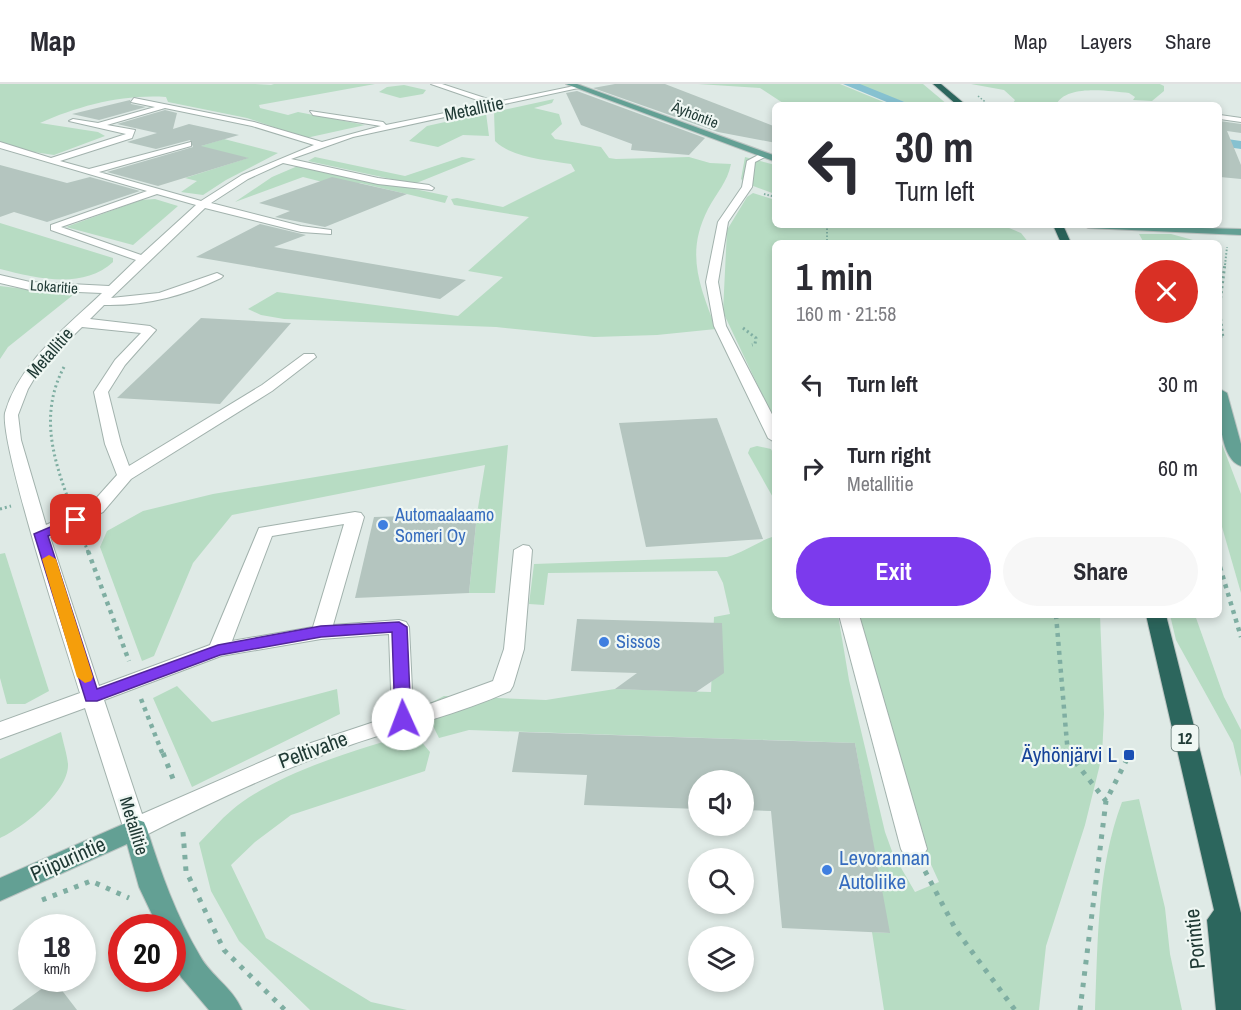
<!DOCTYPE html>
<html lang="en">
<head>
<meta charset="utf-8">
<style>
  :root { --surface:#fff; --page:#f7f7f7; --text:#2b2b33; --muted:#7c7c81; --line:#e1e1e2; --accent:#7c3aed }
  body { margin:0; font-family:"Archivo Narrow",sans-serif; background:var(--page); color:var(--text); height:100vh; display:flex; flex-direction:column; font-size:22px; white-space:nowrap }
  * { box-sizing:border-box; margin:0 }
  p { font-size:20px; color:var(--muted) }
  .icon { flex:none; width:33px; height:33px; fill:none; stroke:currentColor; stroke-width:2; stroke-linecap:round; stroke-linejoin:round }
  .map { position:relative; flex:1; overflow:hidden }
  .panel { position:absolute; left:772px; top:156px; width:450px; height:378px; display:flex; flex-direction:column; background:var(--surface); border-radius:9px; box-shadow:0 3px 9px #0003 }
  .panel>* { flex:none }
  .banner { position:absolute; left:772px; top:18px; width:450px; height:126px; border-radius:9px; box-shadow:0 3px 9px #0003; background:#fff; color:var(--text); overflow:hidden }
  .controls { position:absolute; left:688px; top:686px; display:grid; gap:12px }
  .controls a { display:grid; place-items:center; width:66px; height:66px; border-radius:50%; background:var(--surface); box-shadow:0 3px 9px #0003; font-size:30px }
  .speed { position:absolute; left:18px; top:830px; display:flex; gap:12px; font-size:30px; font-weight:700; text-align:center }
  .speed>* { display:grid; place-content:center; width:78px; height:78px; border-radius:50%; background:var(--surface); box-shadow:0 3px 9px #0003; line-height:1 }
  .speed small { font-size:15px; font-weight:400 }
  .speed .limit { border:9px solid #d22; background:#fff; color:#111 }
  .pin { position:absolute; display:grid; place-items:center; width:51px; height:51px; color:#fff; margin:-26px; border-radius:12px; box-shadow:0 3px 9px #0006 }
  .me { position:absolute; width:66px; margin:-33px; rotate:358deg; stroke-linejoin:round; filter:drop-shadow(0 0 4px #0008) }
  .turn { display:flex; align-items:center; gap:21px; height:126px; padding:0 24px; font-size:27px }
  .turn .icon { width:78px; height:78px; stroke-width:2.5 }
  .turn b { display:block; font-size:42px; line-height:51px }
  .round { display:grid; place-items:center; flex:none; width:63px; height:63px; border-radius:32px; background:var(--page) }
  .overview { display:flex; align-items:center; justify-content:space-between; height:102px; padding:0 24px }
  h1 { font-size:36px; font-weight:700; line-height:45px }
  .primary-button { display:flex; gap:12px; margin-top:auto; padding:12px 24px }
  .primary-button a { flex:1; height:69px; border-radius:36px; background:var(--accent); color:#fff; font-size:24px; font-weight:700; line-height:69px; text-align:center }
  .primary-button a+a { background:var(--page); color:var(--text) }
  ul { padding:0; list-style:none }
  li { display:flex; align-items:center; gap:18px; height:84px; padding:0 24px }
  li div { flex:1 }
  li b { display:block; font-size:22px }
  li em { font-style:normal }
  header { display:flex; align-items:center; gap:36px; box-sizing:border-box; height:84px; padding:0 30px; background:var(--surface); border-bottom:2px solid var(--line) }
  header strong { font-size:28px }
  nav { display:flex; gap:33px; margin-inline-start:auto; font-size:21px }
  .map>svg:first-child { display:block }
</style>
</head>
<body>
<header>
<strong>Map</strong>
<nav><a>Map</a><a>Layers</a><a>Share</a></nav>
</header>
<div class="map">
<svg width="1241" height="926" viewBox="0 0 1241 926">
  <rect width="100%" height="100%" fill="#dfeae6"/>
  <g fill="#b7dcc3">
    <path d="M0,0H255L274,1L271,0H375L259,21L260,24L288,31L298,28L365,41L306,54L247,34L168,18L166,13C123,10 78,22 40,39L98,48L105,52L54,71L0,63Z"/>
    <polygon points="698,0 840,0 891,21 786,21 760,4"/>
    <polygon points="853,0 923,0 948,21 913,21"/>
    <path d="M971,0H1160L1164,2V7L1152,17L1133,16L1135,13L1129,9C1109,7 1066,0 1056,21H993L1013,19L1015,16L1004,6Z"/>
    <polygon points="404,1 426,6 423,10 400,14 379,8 387,3"/>
    <path d="M554,15L552,19L534,24L559,30L562,40L551,50L555,55L601,63L609,74L616,75L689,73L710,79L731,80C727,99 717,108 708,125C685,170 700,202 716,245L657,251L594,253L496,243L284,235L261,231L248,225L277,208L458,232L503,193L468,187L529,133L454,121L451,115L457,114L503,123L575,87L571,80C547,76 512,74 495,57L494,28Z"/>
    <polygon points="486,29 489,52 463,51 438,63 409,57 427,42"/>
    <polygon points="224,55 278,69 226,96 203,111 181,108 197,97 185,94 248,74 194,64"/>
    <polygon points="315,73 405,92 462,73 476,75 414,100 308,77"/>
    <polygon points="745,73 775,81 775,110 745,99 741,95"/>
    <polygon points="300,81 448,112 445,119 360,99 346,104 303,93 235,118 272,93"/>
    <polygon points="753,109 775,116 776,141 1002,141 1021,149 1029,159 776,159 775,338 723,228 727,146 747,113"/>
    <polygon points="155,115 178,122 133,161 66,143 141,116"/>
    <path d="M0,139L113,174V178C83,206 36,194 0,185Z"/>
    <polygon points="1139,150 1171,150 1204,159 1144,159"/>
    <polygon points="0,202 73,211 8,263 0,275"/>
    <polygon points="1220,355 1241,410 1241,509 1220,436"/>
    <polygon points="508,361 495,509 469,509 477,430 485,381 232,431 193,479 154,572 142,577 100,463 107,447 143,427 213,410"/>
    <polygon points="757,362 771,365 775,373 775,417 748,369 750,364"/>
    <path d="M775,452L776,531H838L849,596L885,748L893,770L915,808L939,798L918,752L859,531H1100L1104,630L1102,672L1085,741L1046,862L1039,926H884L872,848L889,849L855,659L469,646L439,654L431,638L430,619L444,612L546,616L615,605L711,608L714,533L730,530L723,499L717,487L548,489L544,521L529,520L534,480L727,473C745,468 758,457 775,452Z"/>
    <polygon points="5,469 49,607 25,620 7,620 0,594 0,470"/>
    <polygon points="1170,531 1195,531 1224,613 1241,646 1241,693 1233,659 1176,556"/>
    <polygon points="177,602 212,638 337,605 340,630 192,703 153,614"/>
    <path d="M61,648C63,658 67,670 68,680C69,708 22,744 0,754V675Z"/>
    <path d="M414,649L430,668L425,687L291,731L255,758L231,781L266,854L371,918L407,926H310L239,857L211,807L199,759C210,748 220,736 232,726C274,690 360,664 414,649Z"/>
    <path d="M1139,715L1165,824L1170,870L1182,926H1095C1098,857 1097,784 1122,718Z"/>
  </g>
  <g fill="none" stroke-linecap="round" stroke-linejoin="round">
    <g fill="#86c1d0" fill-rule="evenodd">
      <polygon points="843,0 860,0 912,21 894,21"/>
      <polygon points="1220,54 1241,57 1241,65 1220,62"/>
    </g>
  </g>
  <g fill="#b4c5bf">
    <polygon points="615,0 665,0 776,43 776,59 718,48 593,4"/>
    <polygon points="577,7 705,54 689,71 631,66 632,60 581,41 566,9"/>
    <polygon points="130,16 131,20 146,23 99,36 72,30"/>
    <polygon points="165,26 177,29 173,45 189,40 239,51 201,62 249,74 158,102 107,88 193,63 190,56 156,65 127,58 157,49 117,40"/>
    <polygon points="1220,37 1241,40 1241,49 1227,47 1241,81 1241,95 1220,93"/>
    <polygon points="0,81 67,99 90,93 140,107 47,138 14,128 0,133"/>
    <polygon points="332,93 407,110 325,143 275,133 290,127 259,119"/>
    <polygon points="260,140 306,151 274,163 466,196 440,215 196,173"/>
    <polygon points="201,234 291,239 220,320 117,314"/>
    <polygon points="717,334 763,455 646,463 619,339"/>
    <polygon points="477,430 469,509 355,514 374,433"/>
    <polygon points="577,535 722,539 724,589 696,608 615,605 637,589 571,587"/>
    <polygon points="519,648 855,659 890,849 782,844 771,727 744,726 744,696 699,696 699,725 584,721 587,691 512,688"/>
    <polygon points="54,896 77,926 12,926"/>
  </g>
  <g fill="none" stroke-linecap="round" stroke-linejoin="round">
    <g stroke="#a2b2ad" stroke-width="2">
      <g id="minor">
        <path d="M431,0H442L497,18L579,1L583,3L353,53L291,75L378,94L429,101L434,104L432,106L378,100L283,79L248,95L211,119L301,142L331,146V150L301,148L205,124L111,214L159,209L217,189L223,192L221,194C184,212 145,222 104,221L90,235L150,242L156,246L125,281L108,308L121,360L129,382L262,301L304,270H314L316,273L272,307L131,395L103,428L50,453L99,602L210,561L259,444L355,428L361,429L364,433L333,541L399,536L406,538L409,543L413,626L493,597L504,565L514,466L523,461L529,462L532,466L524,565L513,602L510,607C459,630 406,642 353,660C281,685 212,718 144,752L135,755L126,752L85,624L0,655V638L80,609C66,564 0,361 5,329C20,277 68,242 102,209L30,206L0,199V191L30,198L109,202L136,176L51,146V141L147,107L0,64V58L51,74L126,50L69,37L73,35L98,39L155,23L131,18L134,14L254,38L322,58L381,42L313,31L310,27L383,38L386,41L489,20ZM165,24L252,42L314,61L242,91L201,117L99,88L191,62V58L89,85L60,77L132,54L135,46L107,41ZM157,110L196,121L141,171L61,143ZM82,243L141,249L115,276L94,308L105,360L117,391L91,420L46,441L21,356L18,331L28,305L41,283ZM344,440L313,543L232,557L272,452ZM389,550L392,632L284,668L142,730L104,616L221,572L321,555Z"/>
        <polygon points="1220,31 1241,34 1241,38 1220,35"/>
        <polygon points="762,69 769,71 755,78 752,103 728,138 718,198 726,242 776,338 776,359 768,354 714,242 706,198 718,138 742,103 747,77"/>
        <polygon points="839,531 859,531 927,765 923,772 914,776 905,772 901,765"/>
      </g>
    </g>
    <g stroke="#bcc4c2" stroke-width="2">
      <g id="major">
        <polygon points="566,0 577,0 776,72 776,78"/>
        <polygon points="1083,141 1241,145 1241,151 1088,144"/>
        <path d="M1220,305L1227,309L1241,360V382C1219,376 1218,322 1220,305Z"/>
        <path d="M135,735L144,738L147,745C161,789 176,832 200,872C211,892 233,904 242,926H209L181,893L172,875V843H158L139,803L127,760L0,817V794Z"/>
      </g>
    </g>
    <g stroke="#bcc4c2" stroke-width="2">
      <g id="highway">
        <polygon points="933,0 941,0 966,21 957,21"/>
        <polygon points="1053,141 1063,141 1071,159 1061,159"/>
        <polygon points="1146,531 1166,531 1241,829 1241,926 1216,926 1207,836 1214,826"/>
      </g>
    </g>
    <polyline stroke="#7faea2" stroke-width="1.5" stroke-dasharray="1.5 2" stroke-linecap="butt" points="978,12 989,21"/>
    <g stroke="#7faea2" stroke-width="2" stroke-dasharray="1.5 2" stroke-linecap="butt">
      <polyline points="764,110 776,113"/>
      <polyline points="827,141 827,159"/>
      <polyline points="1225,181 1227,163"/>
    </g>
    <g stroke="#7faea2" stroke-width="3" stroke-dasharray="2 3" stroke-linecap="butt">
      <polyline points="1220,219 1225,179"/>
      <polyline points="1220,230 1223,254 1220,253"/>
      <polyline points="743,244 756,254 755,260 752,261"/>
      <path d="M64,283C40,328 52,372 69,417"/>
      <polyline points="0,425 11,422"/>
      <polyline points="82,452 88,468"/>
    </g>
    <g stroke="#7faea2" stroke-width="4.5" stroke-dasharray="4 5" stroke-linecap="butt">
      <polyline points="88,467 129,577"/>
      <polyline points="1220,483 1241,553"/>
      <polyline points="1056,531 1068,671"/>
      <polyline points="141,615 163,671"/>
    </g>
    <g stroke="#7faea2" stroke-width="5" stroke-dasharray="4.5 7" stroke-linecap="butt">
      <polyline points="163,669 175,700"/>
      <polyline points="1068,669 1106,717"/>
      <polyline points="183,748 186,787 224,866 285,926"/>
      <polyline points="925,787 956,846 1015,926"/>
      <polyline points="42,816 91,797 129,814"/>
      <polyline points="1080,926 1106,717 1129,671"/>
    </g>
    <use href="#minor" fill="#fff" fill-rule="evenodd"/>
    <use href="#major" fill="#63a094" fill-rule="evenodd"/>
    <use href="#highway" fill="#2c665d" fill-rule="evenodd"/>
  </g>
  <polygon fill="#7c3aed" stroke="#51269a" stroke-width="1.5" points="76,432 82,436 81,439 48,452 97,605 218,561 321,542 399,538 407,543 411,635 409,639 397,639 395,635 392,548 321,553 220,571 97,617 86,617 34,450"/>
  <polygon fill="#f59e0b" points="49,471 56,475 93,593 91,597 85,599 77,593 42,475"/>
  <g fill="#3f7fe0" stroke="#eff7f3" stroke-width="2">
    <circle cx="383" cy="441" r="6"/>
    <circle cx="604" cy="558" r="6"/>
    <circle cx="827" cy="786" r="6"/>
  </g>
  <rect fill="#1a4fb4" stroke="#eff7f3" stroke-width="2" x="1123" y="665" width="12" height="12" rx="3"/>
  <g text-anchor="middle" stroke-width="4.5" stroke-linejoin="round" paint-order="stroke">
    <g font-size="15" fill="#203a35" stroke="#eff7f3">
      <text transform="translate(695 31) rotate(21)" y="5">Äyhöntie</text>
      <text transform="translate(54 203) rotate(4)" y="5">Lokaritie</text>
    </g>
    <rect fill="#eff7f3" stroke="#5e736e" stroke-width="1.5" x="1171.5" y="641" width="27" height="26" rx="4.5"/>
    <g font-size="16" font-weight="bold" fill="#203a35">
      <text x="1185" y="660">12</text>
    </g>
    <g font-size="18" fill="#203a35" stroke="#eff7f3">
      <text transform="translate(474 25) rotate(-12)" y="6">Metallitie</text>
      <text transform="translate(50 269) rotate(-49)" y="6">Metallitie</text>
      <text transform="translate(134 742) rotate(73)" y="6">Metallitie</text>
    </g>
    <g font-size="18" fill="#366cbe" stroke="#eff7f3" text-anchor="start">
      <text x="395" y="437">Automaalaamo<tspan x="395" dy="21">Someri Oy</tspan></text>
      <text x="616" y="564">Sissos</text>
    </g>
    <g font-size="21" fill="#203a35" stroke="#eff7f3">
      <text transform="translate(313 666) rotate(-20)" y="7">Peltivahe</text>
      <text transform="translate(68 775) rotate(-24)" y="7">Piipurintie</text>
      <text transform="translate(1195 855) rotate(-96)" y="7">Porintie</text>
    </g>
    <g font-size="21" fill="#164399" stroke="#eff7f3" text-anchor="end">
      <text x="1117" y="678">Äyhönjärvi L</text>
    </g>
    <g font-size="21" fill="#366cbe" stroke="#eff7f3" text-anchor="start">
      <text x="839" y="781">Levorannan<tspan x="839" dy="24">Autoliike</tspan></text>
    </g>
  </g>
</svg>
<div class="controls">
<a><svg class="icon" aria-label="sound" viewBox="0 0 24 24"><path d="M4 9h4l5-4v14l-5-4H4zM17 9q2 3 0 6"/></svg></a>
<a><svg class="icon" aria-label="search" viewBox="0 0 24 24"><circle cx="10" cy="10" r="6"/><path d="M15 15l6 6"/></svg></a>
<a><svg class="icon" aria-label="layers" viewBox="0 0 24 24"><path d="M12 4l9 5-9 5-9-5zM3 14l9 5 9-5"/></svg></a>
</div>
<div class="speed"><div>18<small>km/h</small></div><div class="limit">20</div></div>
<div class="pin" style="left:76px;top:436px;background:#d93025"><svg class="icon" aria-label="arrive" viewBox="0 0 24 24"><path d="M6 21V4h12l-3 4 3 4H6"/></svg></div>
<svg class="me" style="left:403px;top:635px" viewBox="-20 -20 40 40"><circle r="19" fill="#fff"/><path d="M0-13L10 11 0 6-10 11z" fill="#7c3aed"/></svg>
<div class="banner">
<div class="turn"><svg class="icon" aria-label="left" viewBox="0 0 24 24"><path d="M17 20v-9H6M10 6l-5 5 5 5"/></svg><div><b>30 m</b>Turn left</div></div>
</div>
<section class="panel">
<div class="overview"><div><h1>1 min</h1><p>160 m · 21:58</p></div><a class="round" style="background:#d93025;color:#fff"><svg class="icon" aria-label="close" viewBox="0 0 24 24"><path d="M6 6l12 12M18 6L6 18"/></svg></a></div>
<ul>
<li><svg class="icon" aria-label="left" viewBox="0 0 24 24"><path d="M17 20v-9H6M10 6l-5 5 5 5"/></svg><div><b>Turn left</b></div><em>30 m</em></li>
<li><svg class="icon" aria-label="right" viewBox="0 0 24 24"><path d="M7 20v-9h11M14 6l5 5-5 5"/></svg><div><b>Turn right</b><p>Metallitie</p></div><em>60 m</em></li>
</ul>
<div class="primary-button"><a>Exit</a><a>Share</a></div>
</section>
</div>
</body>
</html>
